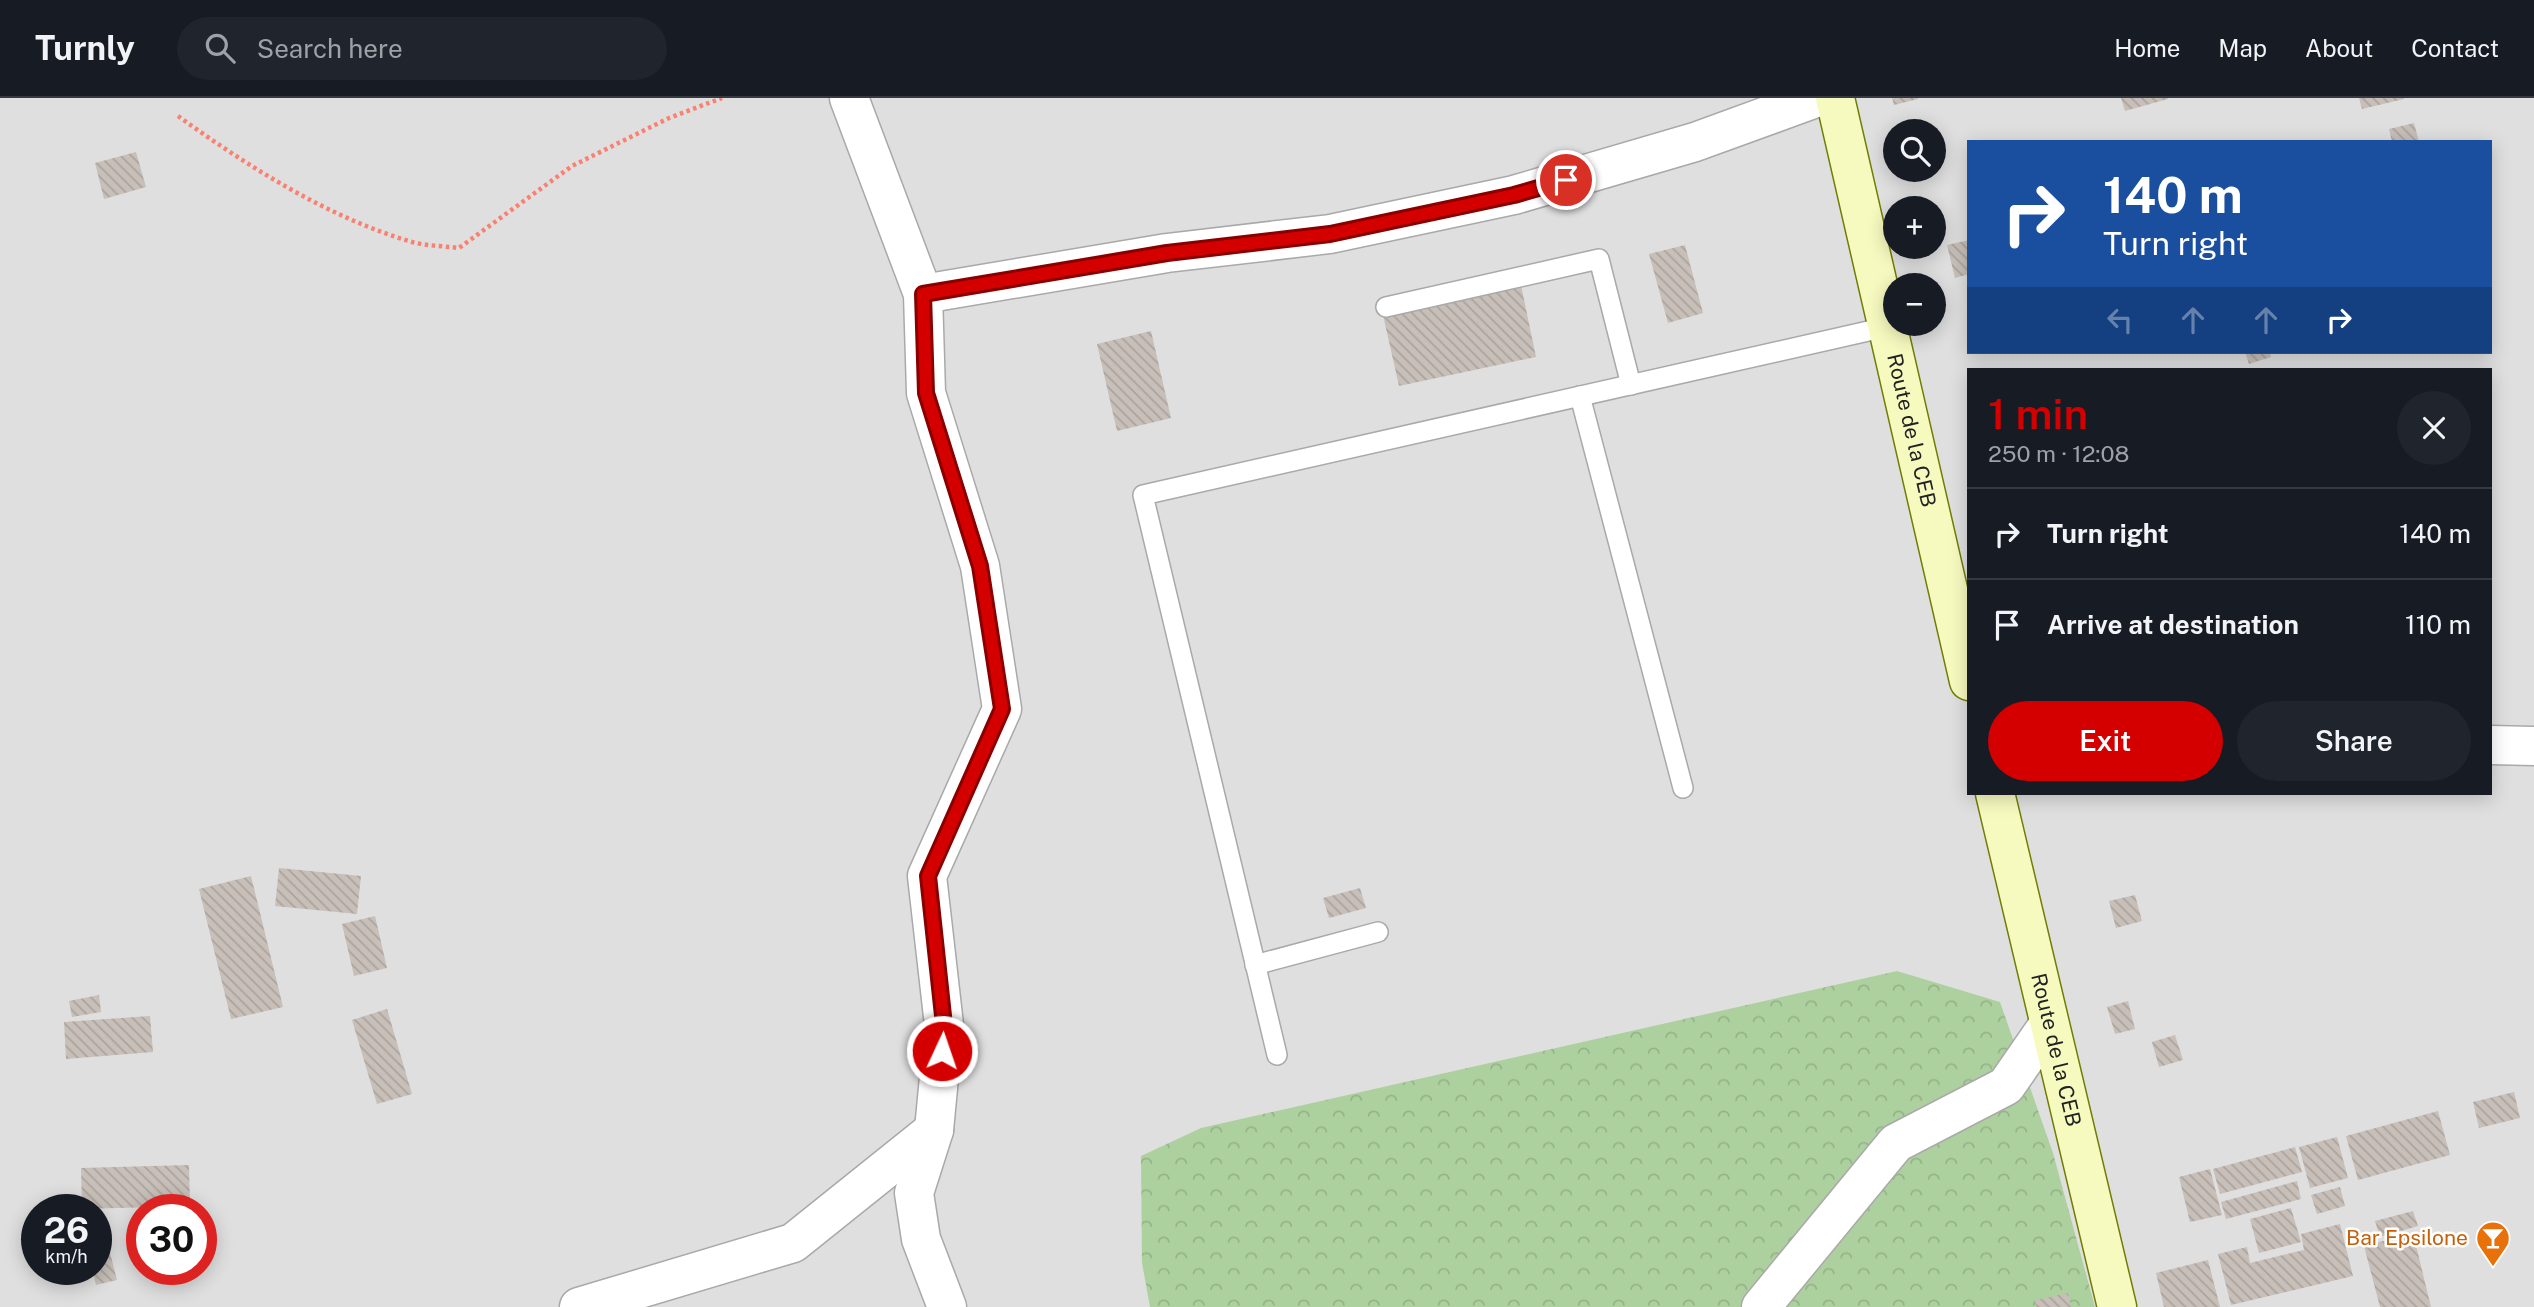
<!DOCTYPE html>
<html lang="en">
<head>
<meta charset="utf-8">
<style>
  :root { --surface:#171b24; --page:#20242c; --text:#f1f3f6; --muted:#9ea1a6; --line:#363941; --accent:#d40000 }
  body { margin:0; font-family:"Public Sans",sans-serif; background:var(--page); color:var(--text); height:100vh; display:flex; flex-direction:column; font-size:26px; white-space:nowrap }
  * { box-sizing:border-box; margin:0 }
  p { font-size:23px; color:var(--muted) }
  .icon { flex:none; width:38px; height:38px; fill:none; stroke:currentColor; stroke-width:2; stroke-linecap:round; stroke-linejoin:round }
  .map { position:relative; flex:1; overflow:hidden }
  .panel { position:absolute; left:1967px; top:270px; width:525px; height:427px; display:flex; flex-direction:column; background:var(--surface); border-radius:0px; box-shadow:0 4px 18px #0003 }
  .panel>* { flex:none }
  .hud { position:absolute; left:1967px; top:42px; width:525px; height:214px; border-radius:0px; box-shadow:0 4px 18px #0003; background:#1a4fa0; color:#fff; overflow:hidden }
  .controls { position:absolute; left:1883px; top:21px; display:grid; gap:14px }
  .controls a { display:grid; place-items:center; width:63px; height:63px; border-radius:50%; background:var(--surface); box-shadow:0 4px 18px #0003; font-size:35px }
  .speed { position:absolute; left:21px; top:1096px; display:flex; gap:14px; font-size:35px; font-weight:700; text-align:center }
  .speed>* { display:grid; place-content:center; width:91px; height:91px; border-radius:50%; background:var(--surface); box-shadow:0 4px 18px #0003; line-height:1 }
  .speed small { font-size:18px; font-weight:400 }
  .speed .limit { border:10px solid #d22; background:#fff; color:#111 }
  .pin { position:absolute; display:grid; place-items:center; width:60px; height:60px; color:#fff; margin:-30px; border:4px solid #fff; border-radius:50%; box-shadow:0 2px 7px #0007 }
  .me { position:absolute; width:77px; margin:-38px; rotate:3deg; stroke-linejoin:round; filter:drop-shadow(0 0 5px #0008) }
  .turn { display:flex; align-items:center; gap:24px; height:147px; padding:0 21px; font-size:32px }
  .turn .icon { width:91px; height:91px; stroke-width:2.5 }
  .turn b { display:block; font-size:49px; line-height:60px }
  .lanes { display:flex; align-items:center; height:66px; padding:0 21px; background:#0003; justify-content:center; gap:35px; direction:ltr }
  .lanes .off { opacity:.35 }
  .round { display:grid; place-items:center; flex:none; width:74px; height:74px; border-radius:37px; background:var(--page) }
  .summary { display:flex; align-items:center; justify-content:space-between; height:119px; padding:0 21px }
  h1 { font-size:42px; font-weight:600; line-height:52px; color:var(--accent) }
  .button { display:flex; gap:14px; margin-top:auto; padding:14px 21px }
  .button a { flex:1; height:80px; border-radius:42px; background:var(--accent); color:#fff; font-size:28px; font-weight:600; line-height:80px; text-align:center }
  .button a+a { background:var(--page); color:var(--text) }
  ul { padding:0; list-style:none }
  li { display:flex; align-items:center; gap:21px; height:91px; padding:0 21px; border-top:2px solid var(--line) }
  li div { flex:1 }
  li b { display:block; font-size:26px }
  li em { font-style:normal }
  header { display:flex; align-items:center; gap:42px; box-sizing:border-box; height:98px; padding:0 35px; background:var(--surface); border-bottom:2px solid var(--line) }
  header strong { font-size:33px }
  nav { display:flex; gap:38px; margin-inline-start:auto; font-size:24px }
  .search { width:490px; height:63px; background:var(--page); display:flex; align-items:center; gap:18px; box-sizing:border-box; padding:0 24px; border-radius:38px; color:var(--muted); font-size:26px }
  .map>svg:first-child { display:block }
</style>
</head>
<body>
<header>
<strong>Turnly</strong>
<div class="search"><svg class="icon" aria-label="search" viewBox="0 0 24 24"><circle cx="10" cy="10" r="6"/><path d="M15 15l6 6"/></svg>Search here</div>
<nav><a>Home</a><a>Map</a><a>About</a><a>Contact</a></nav>
</header>
<div class="map">
<svg width="2534" height="1209" viewBox="0 0 2534 1209">
  <defs>
    <pattern id="forest-crowns" width="20" height="18" patternUnits="userSpaceOnUse" patternTransform="scale(1.75)"><rect width="20" height="18" fill="#add19e"/><path d="M2 6a3 3 0 1 1 6 0M12 15a3 3 0 1 1 6 0" fill="none" stroke="#95b388"/></pattern>
    <pattern id="building-back-hatch" width="6" height="6" patternUnits="userSpaceOnUse" patternTransform="scale(1.75)"><rect width="6" height="6" fill="#c7bfb8"/><path d="M-1 5l2 2M0 0l6 6M5-1l2 2" fill="none" stroke="#aba49e"/></pattern>
  </defs>
  <rect width="100%" height="100%" fill="#f2efe9"/>
  <path fill="#e0dfdf" fill-rule="evenodd" d="M0,0H2534V1209H0ZM1895,33H1934V72H1895ZM1969,44H2490V254H1969ZM1895,110H1934V149H1895ZM1895,187H1934V226H1895ZM1969,271H2490V695H1969ZM37,1111H96V1171H37ZM142,1111H201V1171H142Z"/>
  <polygon fill="url(#forest-crowns)" points="1897,873 2000,904 2053,1055 2095,1209 1150,1209 1142,1165 1141,1058 1201,1030"/>
  <g fill="url(#building-back-hatch)">
    <polygon points="1892,0 1918,0 1918,1 1894,7"/>
    <polygon points="2121,0 2168,0 2168,1 2125,13"/>
    <polygon points="2359,0 2404,0 2404,1 2362,11"/>
    <polygon points="2414,25 2419,44 2392,44 2389,31"/>
    <polygon points="136,54 146,89 104,101 95,65"/>
    <polygon points="1969,142 1969,176 1955,180 1947,147"/>
    <polygon points="1685,147 1703,215 1668,225 1649,156"/>
    <polygon points="1521,187 1536,259 1399,288 1383,217"/>
    <polygon points="1151,233 1171,320 1117,333 1097,246"/>
    <polygon points="2245,254 2270,254 2271,259 2249,266"/>
    <polygon points="279,770 361,778 357,816 275,808"/>
    <polygon points="251,778 283,909 231,921 199,791"/>
    <polygon points="1360,790 1366,810 1329,820 1323,800"/>
    <polygon points="2135,797 2142,823 2116,830 2109,803"/>
    <polygon points="375,818 387,870 354,878 342,826"/>
    <polygon points="99,897 101,914 72,919 69,903"/>
    <polygon points="2128,903 2135,931 2115,936 2107,909"/>
    <polygon points="387,911 412,996 377,1006 352,922"/>
    <polygon points="150,918 153,954 66,961 64,924"/>
    <polygon points="2175,937 2183,962 2159,969 2152,944"/>
    <polygon points="2514,994 2520,1020 2479,1030 2473,1004"/>
    <polygon points="2438,1013 2450,1057 2358,1082 2346,1038"/>
    <polygon points="2337,1039 2348,1080 2310,1090 2299,1049"/>
    <polygon points="2295,1049 2302,1074 2220,1096 2213,1071"/>
    <polygon points="189,1067 190,1108 82,1111 81,1070"/>
    <polygon points="2210,1071 2222,1117 2190,1124 2179,1079"/>
    <polygon points="2297,1083 2301,1101 2226,1121 2221,1104"/>
    <polygon points="2340,1089 2345,1108 2317,1116 2311,1097"/>
    <polygon points="2291,1110 2301,1144 2259,1155 2250,1121"/>
    <polygon points="2413,1113 2418,1128 2380,1139 2375,1123"/>
    <polygon points="96,1116 103,1136 96,1138"/>
    <polygon points="2340,1126 2353,1178 2231,1207 2218,1156 2247,1149 2250,1165 2304,1152 2301,1136"/>
    <polygon points="2413,1135 2431,1209 2380,1209 2364,1148"/>
    <polygon points="108,1147 117,1182 96,1187 92,1171 96,1171 96,1150"/>
    <polygon points="2208,1162 2220,1209 2164,1209 2156,1175"/>
    <polygon points="2068,1195 2071,1209 2036,1209 2035,1202"/>
  </g>
  <g fill="none" stroke-linecap="round" stroke-linejoin="round">
    <g stroke="#a9a9a9" stroke-width="22">
      <g id="service">
        <polyline points="1386,209 1599,161 1631,287"/>
        <polyline points="1580,298 1683,690"/>
        <polyline points="1255,867 1378,834"/>
        <polyline points="1277,957 1143,397 1886,229"/>
      </g>
    </g>
    <g stroke="#a9a9a9" stroke-width="41">
      <g id="minor">
        <polyline points="849,0 923,196 926,295 980,468 1002,611 927,778 944,927 934,1032 914,1095 921,1141 947,1209"/>
        <polyline points="923,196 1167,155 1330,136 1514,97 1695,44 1816,0"/>
        <polyline points="2490,647 2534,648"/>
        <polyline points="579,1209 793,1145 934,1032"/>
        <polyline points="1761,1209 1896,1045 2006,988 2049,926"/>
      </g>
    </g>
    <g stroke="#707d05" stroke-width="41">
      <g id="secondary">
        <path id="s1" d="M1835,0L1969,583"/>
        <path id="s2" d="M1995,695L2117,1209"/>
      </g>
    </g>
    <path stroke="#fa8072" stroke-width="4.5" stroke-dasharray="3.5 3.5" stroke-linecap="butt" d="M178,18C249,69 327,119 412,144C427,148 444,148 459,150L572,68L669,20L722,0"/>
    <use href="#service" stroke="#fff" stroke-width="19"/>
    <use href="#minor" stroke="#fff" stroke-width="38"/>
    <use href="#secondary" stroke="#f7fabf" stroke-width="38"/>
  </g>
  <g fill="none" stroke-linecap="round" stroke-linejoin="round">
    <g stroke="#8a0000" stroke-width="18">
      <polyline id="route" points="942,953 944,927 928,778 1002,611 980,468 926,295 923,196 1167,155 1330,136 1514,97 1566,82"/>
    </g>
    <use href="#route" stroke="#d40000" stroke-width="12"/>
  </g>
  <defs>
    <g id="bar-pin" transform="scale(1.75)"><path d="M0 17L-7.5 6A9.5 9.5 0 1 1 7.5 6Z" fill="#e8710a" stroke="#fff"/><path d="M-6-5H6L.8 .8V4.5H3.5V6h-7V4.5H-.8V.8Z" fill="#fff"/></g>
  </defs>
  <g fill-rule="evenodd">
    <use href="#bar-pin" x="2493" y="1140"/>
  </g>
  <g text-anchor="middle" stroke-width="5" stroke-linejoin="round" paint-order="stroke">
    <g font-size="21" fill="#222" stroke="#fff">
      <text dy="7" stroke="none"><textPath href="#s1" startOffset="341">Route de la CEB</textPath></text>
      <text dy="7" stroke="none"><textPath href="#s2" startOffset="264">Route de la CEB</textPath></text>
    </g>
    <g font-size="21" fill="#c56008" stroke="#fff" text-anchor="end">
      <text x="2468" y="1147">Bar Epsilone</text>
    </g>
  </g>
</svg>
<div class="controls">
<a><svg class="icon" aria-label="search" viewBox="0 0 24 24"><circle cx="10" cy="10" r="6"/><path d="M15 15l6 6"/></svg></a>
<a>+</a>
<a>−</a>
</div>
<div class="speed"><div>26<small>km/h</small></div><div class="limit">30</div></div>
<div class="pin" style="left:1566px;top:82px;background:#d93025"><svg class="icon" aria-label="arrive" viewBox="0 0 24 24"><path d="M6 21V4h12l-3 4 3 4H6"/></svg></div>
<svg class="me" style="left:942px;top:953px" viewBox="-20 -20 40 40"><circle r="17" fill="#d40000" stroke="#fff" stroke-width="3"/><path d="M0-11L8 9 0 5-8 9z" fill="#fff"/></svg>
<div class="hud">
<div class="turn"><svg class="icon" aria-label="right" viewBox="0 0 24 24"><path d="M7 20v-9h11M14 6l5 5-5 5"/></svg><div><b>140 m</b>Turn right</div></div>
<div class="lanes"><svg class="icon off" aria-label="left" viewBox="0 0 24 24"><path d="M17 20v-9H6M10 6l-5 5 5 5"/></svg><svg class="icon off" aria-label="ahead" viewBox="0 0 24 24"><path d="M12 20V5M6 11l6-6 6 6"/></svg><svg class="icon off" aria-label="ahead" viewBox="0 0 24 24"><path d="M12 20V5M6 11l6-6 6 6"/></svg><svg class="icon" aria-label="right" viewBox="0 0 24 24"><path d="M7 20v-9h11M14 6l5 5-5 5"/></svg></div>
</div>
<section class="panel">
<div class="summary"><div><h1>1 min</h1><p>250 m · 12:08</p></div><a class="round"><svg class="icon" aria-label="close" viewBox="0 0 24 24"><path d="M6 6l12 12M18 6L6 18"/></svg></a></div>
<ul>
<li><svg class="icon" aria-label="right" viewBox="0 0 24 24"><path d="M7 20v-9h11M14 6l5 5-5 5"/></svg><div><b>Turn right</b></div><em>140 m</em></li>
<li><svg class="icon" aria-label="arrive" viewBox="0 0 24 24"><path d="M6 21V4h12l-3 4 3 4H6"/></svg><div><b>Arrive at destination</b></div><em>110 m</em></li>
</ul>
<div class="button"><a>Exit</a><a>Share</a></div>
</section>
</div>
</body>
</html>
